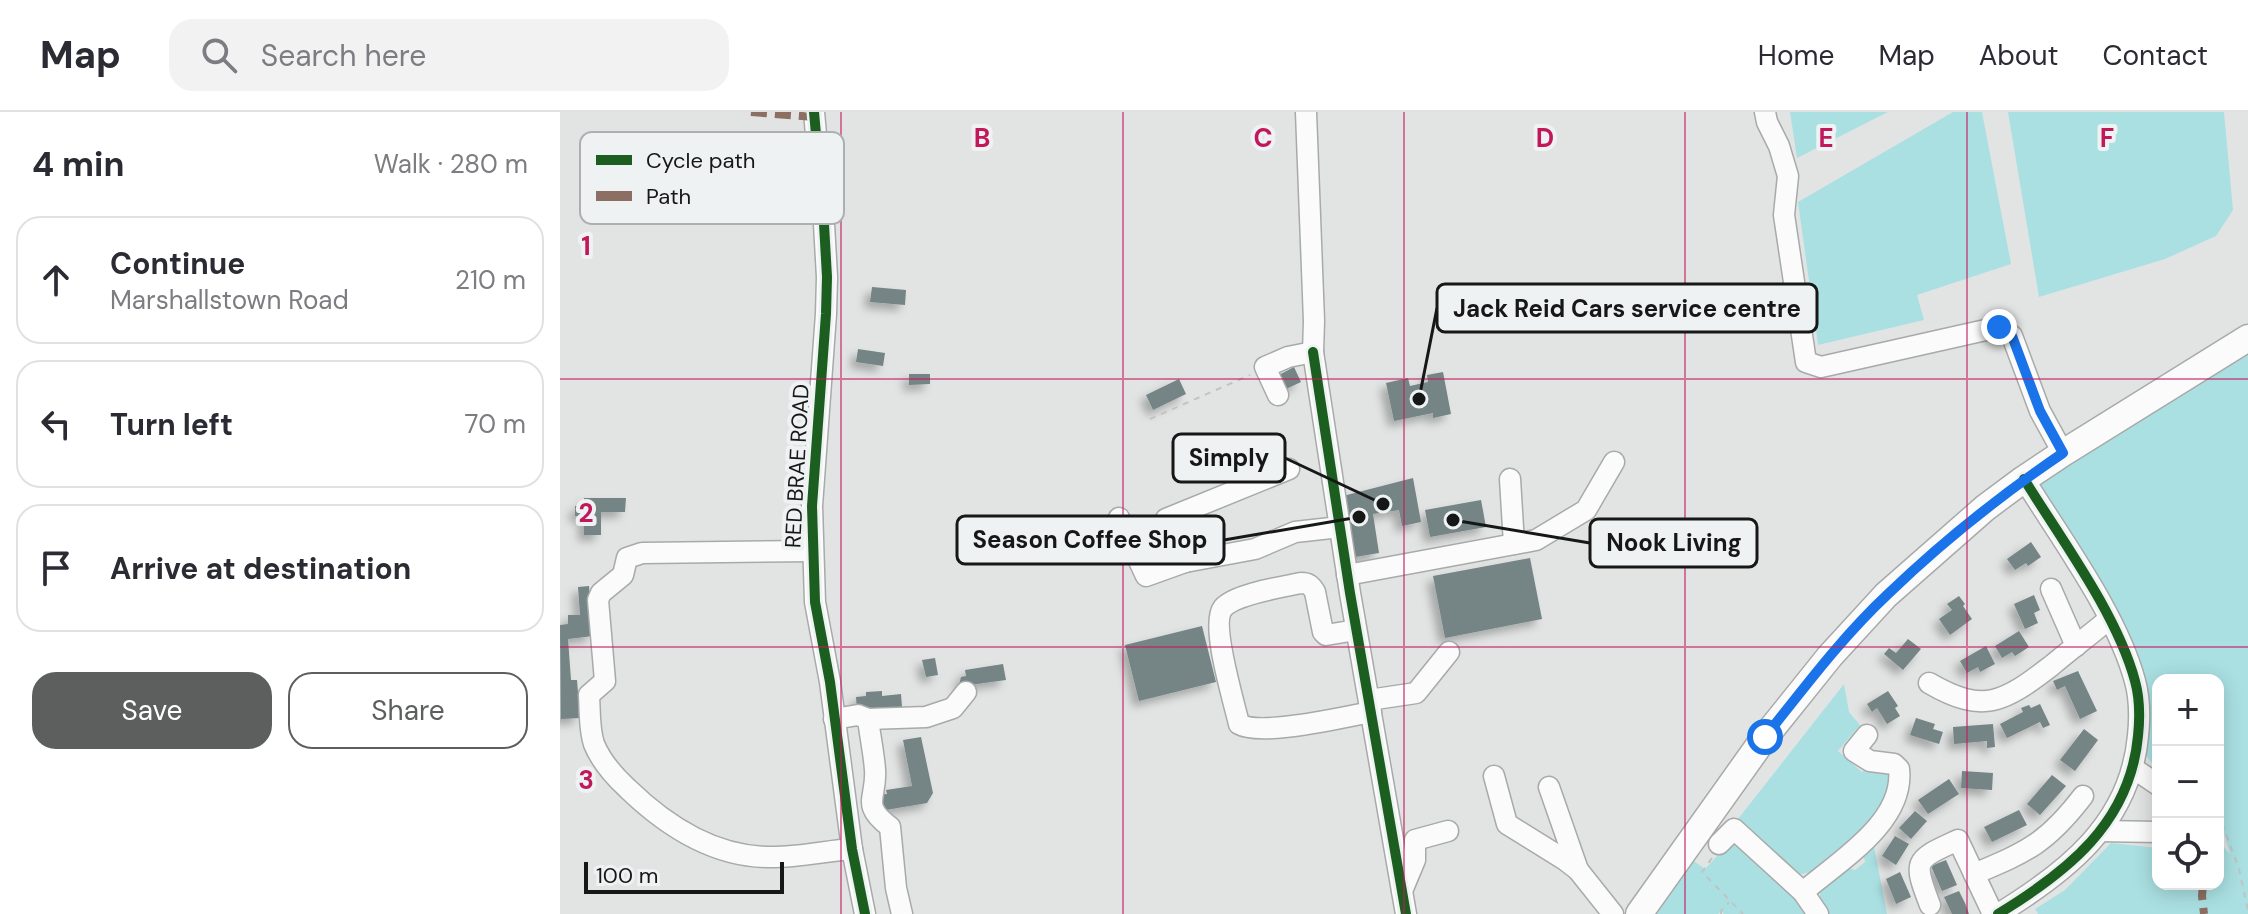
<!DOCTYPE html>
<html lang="en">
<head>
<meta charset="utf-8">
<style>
	body { margin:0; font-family:"DM Sans",sans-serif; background:#f2f2f3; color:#2b2b33 }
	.controls { position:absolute; right:24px; bottom:24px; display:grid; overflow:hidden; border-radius:16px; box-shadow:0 4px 20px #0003 }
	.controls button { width:72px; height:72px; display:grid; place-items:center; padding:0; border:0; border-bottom:2px solid #e1e1e2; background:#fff; color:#2b2b33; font:40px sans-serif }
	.scale { position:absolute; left:24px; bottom:20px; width:200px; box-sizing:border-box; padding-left:8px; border:4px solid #161717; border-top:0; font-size:22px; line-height:28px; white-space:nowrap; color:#161717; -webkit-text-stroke:6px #eef2f2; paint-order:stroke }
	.stop { position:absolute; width:24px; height:24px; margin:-18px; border:6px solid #1a73e8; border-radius:50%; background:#fff }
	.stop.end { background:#1a73e8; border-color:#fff; box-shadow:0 2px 8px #0008 }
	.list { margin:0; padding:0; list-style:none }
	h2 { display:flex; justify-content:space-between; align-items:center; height:104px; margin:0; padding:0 32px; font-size:34px }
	h2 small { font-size:26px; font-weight:400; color:#7c7c81 }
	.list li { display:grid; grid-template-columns:52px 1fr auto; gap:24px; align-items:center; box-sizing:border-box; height:128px; margin:0 16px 16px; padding:0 16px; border:2px solid #e1e1e2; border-radius:24px }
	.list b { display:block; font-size:30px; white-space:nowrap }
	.list p { margin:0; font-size:26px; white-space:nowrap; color:#7c7c81 }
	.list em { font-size:26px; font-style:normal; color:#7c7c81 }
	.actions { display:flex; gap:16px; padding:24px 32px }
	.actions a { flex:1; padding:18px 0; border:2px solid #5d5f5f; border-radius:24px; text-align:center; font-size:28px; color:#5d5f5f }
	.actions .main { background:#5d5f5f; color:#fff }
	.icon { flex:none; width:44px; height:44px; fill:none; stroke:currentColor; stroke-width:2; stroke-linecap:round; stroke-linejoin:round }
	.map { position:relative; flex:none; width:1688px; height:802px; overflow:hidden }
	header { display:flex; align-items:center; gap:48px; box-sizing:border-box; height:112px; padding:0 40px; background:#fff; border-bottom:2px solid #e1e1e2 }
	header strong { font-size:38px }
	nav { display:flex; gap:44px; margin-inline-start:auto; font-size:28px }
	.search { width:560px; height:72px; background:#f2f2f3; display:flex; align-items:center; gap:20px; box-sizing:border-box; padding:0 28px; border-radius:24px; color:#7c7c81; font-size:30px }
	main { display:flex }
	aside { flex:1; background:#fff }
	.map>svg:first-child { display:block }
</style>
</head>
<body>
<header>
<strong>Map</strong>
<div class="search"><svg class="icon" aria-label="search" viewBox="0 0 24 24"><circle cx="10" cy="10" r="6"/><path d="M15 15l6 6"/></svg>Search here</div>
<nav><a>Home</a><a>Map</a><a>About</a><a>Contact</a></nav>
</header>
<main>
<aside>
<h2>4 min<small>Walk · 280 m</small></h2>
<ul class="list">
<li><svg class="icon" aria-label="ahead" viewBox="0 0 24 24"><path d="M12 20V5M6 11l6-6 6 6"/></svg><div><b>Continue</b><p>Marshallstown Road</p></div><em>210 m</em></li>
<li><svg class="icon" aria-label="left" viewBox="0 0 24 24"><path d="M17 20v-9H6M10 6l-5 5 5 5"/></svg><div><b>Turn left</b></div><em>70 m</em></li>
<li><svg class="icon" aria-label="arrive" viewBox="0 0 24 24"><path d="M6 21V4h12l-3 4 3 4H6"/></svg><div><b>Arrive at destination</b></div></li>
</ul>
<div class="actions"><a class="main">Save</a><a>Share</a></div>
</aside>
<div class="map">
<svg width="1688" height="802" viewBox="0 0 1688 802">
	<defs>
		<filter id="shadow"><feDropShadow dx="-6" dy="6" stdDeviation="4" flood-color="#0004"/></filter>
	</defs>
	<rect width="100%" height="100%" fill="#e2e4e4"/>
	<g fill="#aae0e2">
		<path d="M1230 0H1328L1237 46Z"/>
		<path d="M1393 0H1422L1451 152 1357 183 1364 208 1258 233 1238 90Z"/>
		<path d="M1448 0H1664L1673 98 1656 124 1605 147 1479 185Z"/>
		<path d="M1688 234V802H1478L1475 797 1505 778 1551 731 1598 736V772H1658V728L1670 742 1658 701V568H1598V658L1577 633 1575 570 1464 367Z"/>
		<path d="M1284 572 1289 600 1300 613 1278 639 1302 660 1305 657 1330 660C1329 670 1328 682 1324 691 1314 710 1269 744 1251 760L1237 763 1178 707Z"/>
		<path d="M1171 729H1175L1231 782 1249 802H1164L1161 799 1158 802H1092L1131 747 1145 757Z"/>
		<path d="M1313 730 1327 802H1268L1260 787V778L1285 755 1295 758 1305 750 1303 741Z"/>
	</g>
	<g fill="#748485" filter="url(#shadow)">
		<path d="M312 175 346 178 345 193 310 190Z"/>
		<path d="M298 237 325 241 323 254 296 250Z"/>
		<path d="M734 255 741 270 726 277 719 263Z"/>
		<path d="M883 260 891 302 873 306V301L834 309 826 271 848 266 850 274 868 270 867 263Z"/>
		<path d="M349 262H370V272L349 273Z"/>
		<path d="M619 267 626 282 593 298 586 283Z"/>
		<path d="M853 366 861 410 842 414 839 398 813 402 819 441 789 446 783 384Z"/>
		<path d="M24 386H66L65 400H41V423H24V404H15V394H24Z"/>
		<path d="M921 388 926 415 870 425 865 398Z"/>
		<path d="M1471 430 1481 445 1468 454 1466 451 1455 458 1447 447Z"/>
		<path d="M970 446 982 507 885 526 873 464Z"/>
		<path d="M29 474 33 524 8 527 11 568H17L20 606 1 607 0 513 8 512V503H20L18 475Z"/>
		<path d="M1474 483 1480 498 1474 501 1478 511 1465 517 1454 492Z"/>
		<path d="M1399 484 1405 492 1403 494 1412 507 1390 523 1379 507 1392 498 1387 492Z"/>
		<path d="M642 514 656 570 579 589 565 533Z"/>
		<path d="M1459 519 1469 535 1455 544 1452 540 1442 546 1435 534Z"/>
		<path d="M1348 527 1361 537 1343 558 1324 542 1329 536 1336 541Z"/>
		<path d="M1426 534 1435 552 1420 560 1418 555 1407 561 1400 549Z"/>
		<path d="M375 546 378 563 366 565 362 548Z"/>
		<path d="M443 552 446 568 402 574 399 573 401 565 406 564 405 558Z"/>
		<path d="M1518 559 1537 599 1520 607 1505 574 1497 578 1493 569Z"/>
		<path d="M322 579V584L341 582 342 595 297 599 296 585 306 584V580Z"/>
		<path d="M1328 579 1338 594 1335 596 1340 604 1327 612 1317 596 1312 600 1307 592Z"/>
		<path d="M1480 592 1490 613 1483 616 1480 610 1447 626 1440 612 1463 600 1461 596 1469 593 1471 596Z"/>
		<path d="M1356 606 1375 612 1373 617 1383 620 1379 632 1350 623Z"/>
		<path d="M1433 612 1435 635 1427 636V629L1394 632 1393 615Z"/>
		<path d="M1524 617 1538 628 1515 659 1500 648Z"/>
		<path d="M361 625 373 681 367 691 320 699 318 683 327 682 326 678 352 674 343 628Z"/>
		<path d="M1402 659 1433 661 1432 678 1401 676Z"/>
		<path d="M1492 663 1506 674 1480 703 1467 692Z"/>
		<path d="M1389 667 1399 682 1368 702 1358 688Z"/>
		<path d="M1459 698 1467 713 1432 730 1424 715Z"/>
		<path d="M1355 699 1367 709 1351 727 1339 716Z"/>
		<path d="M1335 724 1349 732 1336 753 1322 744Z"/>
		<path d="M1386 748 1397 773 1382 779 1371 754Z"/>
		<path d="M1340 760 1351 785 1336 792 1326 767Z"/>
		<path d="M1399 779 1405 791 1409 802H1392L1384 785Z"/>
	</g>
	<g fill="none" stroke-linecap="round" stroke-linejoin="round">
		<defs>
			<g id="minor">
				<path d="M254 0 264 112 267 165 266 202 252 394 255 490 270 570 292 737 305 802"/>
				<path d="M746 0 754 209 753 240 790 481 846 802"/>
				<path d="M1205 0 1207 10 1219 34 1228 64 1224 103 1246 250 1261 255 1439 215 1452 224 1480 299 1503 341"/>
				<path d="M718 283 705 255 728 245 753 240"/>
				<path d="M729 357 606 407 625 450 695 437 735 420 780 415"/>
				<path d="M950 367 954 432"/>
				<path d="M559 406 586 464 625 450"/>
				<path d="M252 439 82 441 67 446 63 463 41 481 38 488 45 569 29 583C30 599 29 617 34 632 41 649 54 664 67 676 105 713 152 744 207 745 235 746 265 739 292 737"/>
				<path d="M787 463 976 428 1026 398 1054 350"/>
				<path d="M1491 477 1516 534"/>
				<path d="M796 518 766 523 763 520 755 480C751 473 748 471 741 471 722 475 675 482 663 496 650 512 674 590 679 612 701 625 784 605 811 600"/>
				<path d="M1369 571C1424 603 1444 590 1491 554 1510 538 1530 523 1549 507"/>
				<path d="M809 588 856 581 889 540"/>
				<path d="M274 607 298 603 308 607C310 624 314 642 315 658 317 687 300 692 330 715L336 776 342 802"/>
				<path d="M308 607 366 605 393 596 406 580"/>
				<path d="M1573 656 1598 673"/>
				<path d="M934 664 947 712 1005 748 1018 758 1053 802"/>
				<path d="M989 675 1018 758"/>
				<path d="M1540 719 1598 720"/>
				<path d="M1159 732 1174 717 1243 780 1258 802"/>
				<path d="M1414 762C1467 740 1487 731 1523 684"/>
				<path d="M842 779 855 748V728L888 719"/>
				<path d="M1243 780C1279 749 1345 710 1339 657L1334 652 1310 649 1294 639 1307 623"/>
				<path d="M1370 793C1352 747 1355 748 1398 728L1433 802"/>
				<path d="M1438 802C1507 760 1570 711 1578 624 1580 605 1580 587 1575 569 1557 502 1501 427 1464 367"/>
			</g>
			<path id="major" d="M1079 802 1205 625 1270 544 1326 483 1425 396 1464 367 1503 341 1688 226"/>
		</defs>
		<use href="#minor" stroke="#a8aaaa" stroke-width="23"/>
		<use href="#major" stroke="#a8aaaa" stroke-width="29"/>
		<g stroke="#c2c3c3" stroke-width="2" stroke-dasharray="6 6" stroke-linecap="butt">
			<path d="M590 307 690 263"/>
			<path d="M1658 700 1679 757 1688 798"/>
			<path d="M1152 746 1142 760 1183 802"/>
			<path d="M1161 802V799L1169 790"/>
		</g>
		<use href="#minor" stroke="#fbfbfb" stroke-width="20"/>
		<use href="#major" stroke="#fbfbfb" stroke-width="26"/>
		<g stroke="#8d6e63" stroke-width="8" stroke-dasharray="16 8" stroke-linecap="butt">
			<path d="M191 0 254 5"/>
			<path d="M1643 772 1642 784 1644 802"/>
		</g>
		<defs>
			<g id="cycleway">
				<path d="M254 0 264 112 267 165 266 202 252 394 255 490 270 570 292 737 305 802"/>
				<path d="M753 240 790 481 846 802"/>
				<path d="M1438 802C1507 760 1570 711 1578 624 1580 605 1580 587 1575 569 1557 502 1501 427 1464 367"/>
			</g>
		</defs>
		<use href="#cycleway" stroke="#eef2f2" stroke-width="15"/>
		<use href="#cycleway" stroke="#1b5e20" stroke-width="10"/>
	</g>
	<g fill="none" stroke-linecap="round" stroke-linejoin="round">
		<path stroke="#1a73e8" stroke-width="10" d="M1205 625C1244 576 1282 525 1328 482 1382 430 1441 383 1503 341L1480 299 1452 224 1439 215"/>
	</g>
	<path fill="none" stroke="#c2185b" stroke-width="2" stroke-opacity="0.55" d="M281 0V802M563 0V802M844 0V802M1125 0V802M1407 0V802M0 267H1688M0 535H1688"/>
	<g text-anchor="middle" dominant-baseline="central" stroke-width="8" stroke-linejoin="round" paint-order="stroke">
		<g font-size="22" fill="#161717" stroke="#eef2f2">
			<text transform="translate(237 354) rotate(-87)">RED BRAE ROAD</text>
		</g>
	</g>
	<rect x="20" y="20" width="264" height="92" rx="12" fill="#eef2f2" stroke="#adb0b0" stroke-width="2"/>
	<rect x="36" y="43" width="36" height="10" fill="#1b5e20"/>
	<rect x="36" y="79" width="36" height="10" fill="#8d6e63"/>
	<g font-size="22" fill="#161717">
		<text x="86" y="56">Cycle path</text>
		<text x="86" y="92">Path</text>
	</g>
	<g font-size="26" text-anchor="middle" font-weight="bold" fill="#c2185b" stroke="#eef2f2" stroke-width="8" stroke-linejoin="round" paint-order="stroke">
		<text x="422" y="35">B</text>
		<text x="703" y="35">C</text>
		<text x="985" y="35">D</text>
		<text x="1266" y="35">E</text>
		<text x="1547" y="35">F</text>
		<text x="26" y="143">1</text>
		<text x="26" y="410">2</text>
		<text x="26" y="677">3</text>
	</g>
	<path fill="none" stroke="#161717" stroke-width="3" d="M859 287L877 196M823 392L725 346M799 405L664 428M893 408L1030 431"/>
	<g fill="#161717" stroke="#eef2f2" stroke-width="3">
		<circle cx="859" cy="287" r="8"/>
		<circle cx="823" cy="392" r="8"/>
		<circle cx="799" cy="405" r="8"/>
		<circle cx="893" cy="408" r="8"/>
	</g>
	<g fill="#eef2f2" stroke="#161717" stroke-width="3">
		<rect x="877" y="172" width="380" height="48" rx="8"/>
		<rect x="613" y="322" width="112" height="48" rx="8"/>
		<rect x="397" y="404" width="267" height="48" rx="8"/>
		<rect x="1030" y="407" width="167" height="48" rx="8"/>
	</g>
	<g font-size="24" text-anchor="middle" font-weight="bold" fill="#161717">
		<text x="1067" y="205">Jack Reid Cars service centre</text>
		<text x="669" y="354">Simply</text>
		<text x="530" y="436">Season Coffee Shop</text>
		<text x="1114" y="439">Nook Living</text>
	</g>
</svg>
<div class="controls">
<button>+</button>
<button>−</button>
<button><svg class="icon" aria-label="locate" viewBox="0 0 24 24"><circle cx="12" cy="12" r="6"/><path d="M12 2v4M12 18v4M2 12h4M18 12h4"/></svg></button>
</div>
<div class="scale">100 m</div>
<div class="stop" style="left:1205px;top:625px"></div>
<div class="stop end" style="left:1439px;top:215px"></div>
</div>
</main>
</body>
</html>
